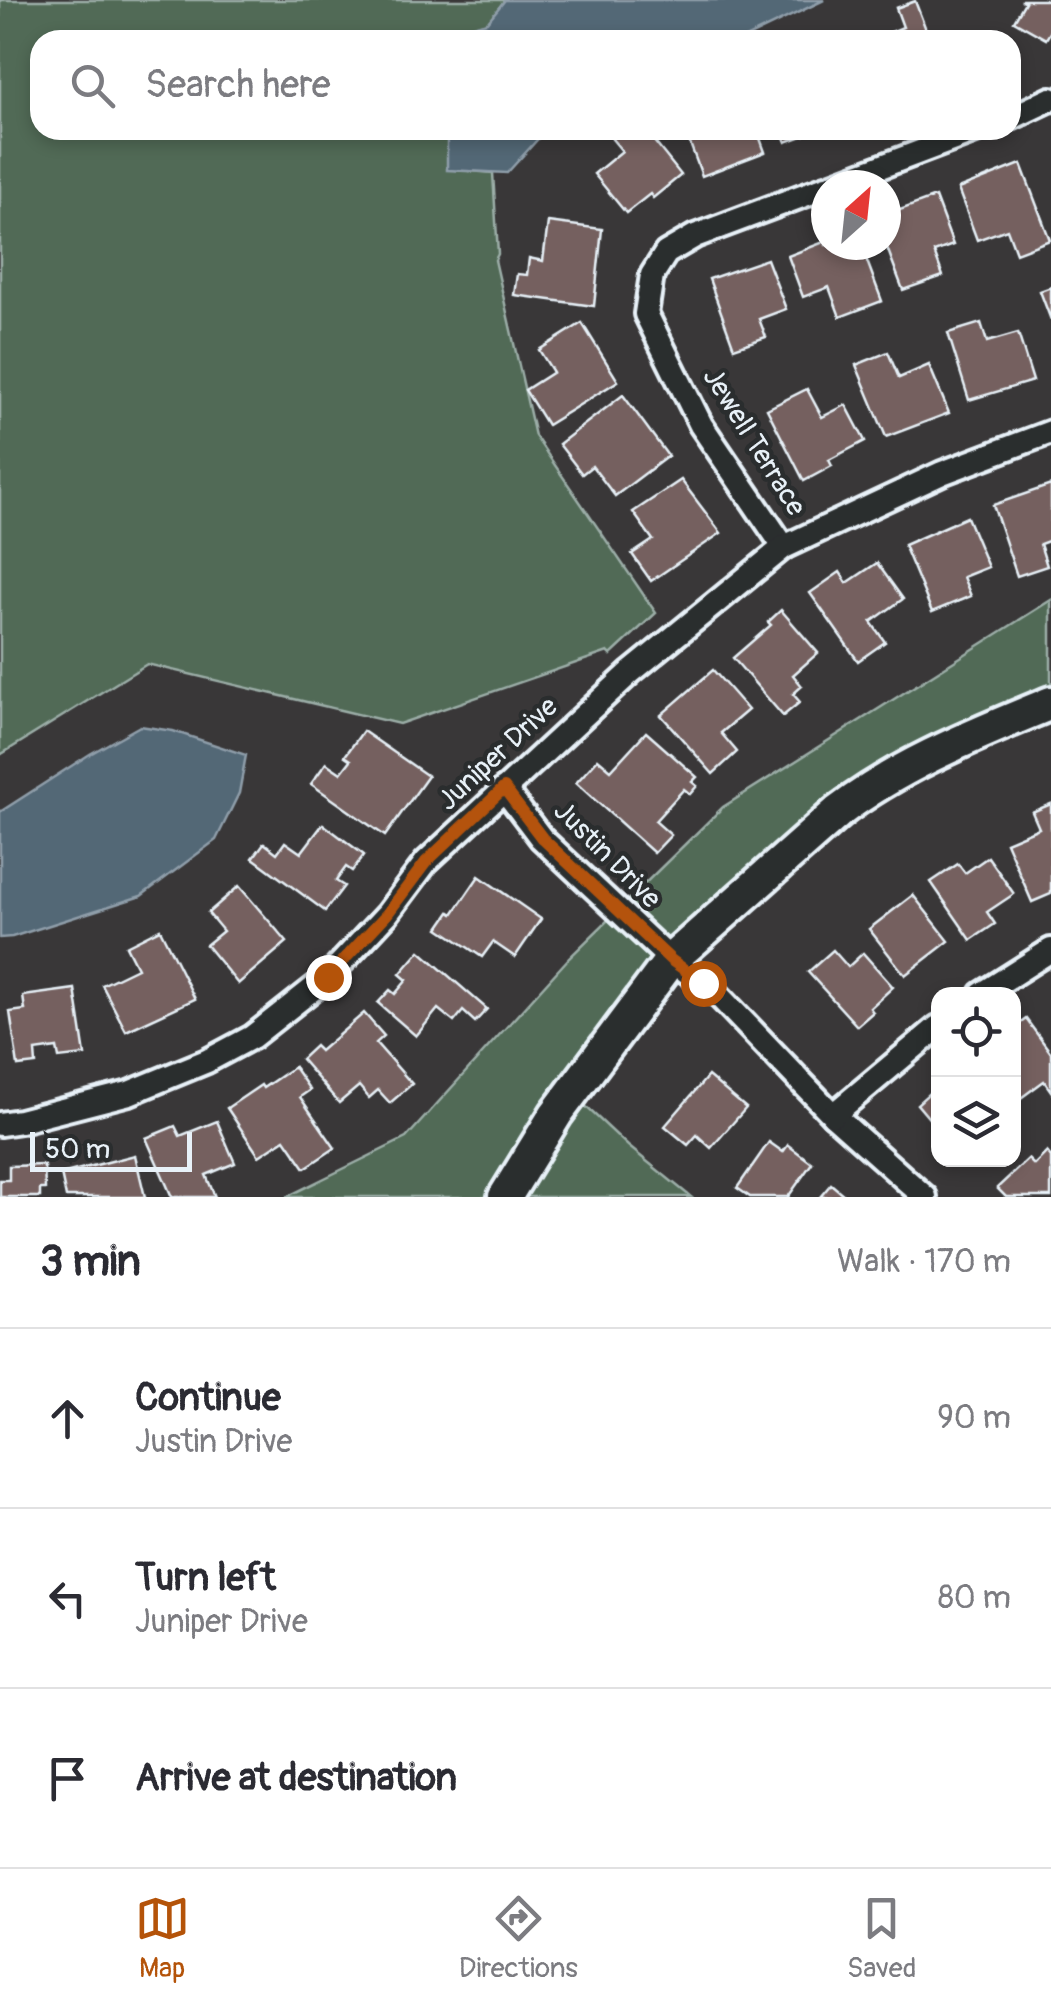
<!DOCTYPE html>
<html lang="en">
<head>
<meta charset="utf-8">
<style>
	body { margin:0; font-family:Pangolin,sans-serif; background:#f7f7f7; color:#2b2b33 }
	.controls { position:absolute; right:30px; bottom:30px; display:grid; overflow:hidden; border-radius:20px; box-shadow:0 5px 15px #0003 }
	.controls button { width:90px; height:90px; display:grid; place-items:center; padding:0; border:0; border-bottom:2px solid #e1e1e2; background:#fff; color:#2b2b33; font:50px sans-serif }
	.compass { position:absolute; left:811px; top:170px; width:90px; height:90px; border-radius:50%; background:#fff; box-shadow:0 5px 15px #0003; rotate:27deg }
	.scale { position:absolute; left:30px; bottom:25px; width:162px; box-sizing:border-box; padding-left:10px; border:5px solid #e8f1f8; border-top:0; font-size:28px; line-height:35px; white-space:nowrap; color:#e8f1f8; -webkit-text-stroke:8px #2a2d2e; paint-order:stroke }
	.stop { position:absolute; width:30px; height:30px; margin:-22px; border:8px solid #b45309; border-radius:50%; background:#fff }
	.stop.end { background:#b45309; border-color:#fff; box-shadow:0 2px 10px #0008 }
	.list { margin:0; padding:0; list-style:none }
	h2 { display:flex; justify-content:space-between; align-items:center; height:130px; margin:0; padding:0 40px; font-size:42px }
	h2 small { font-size:32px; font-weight:400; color:#7c7c81 }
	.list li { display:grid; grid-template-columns:65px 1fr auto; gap:30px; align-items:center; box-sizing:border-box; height:180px; padding:0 40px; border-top:2px solid #e1e1e2 }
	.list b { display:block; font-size:38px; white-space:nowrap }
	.list p { margin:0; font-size:32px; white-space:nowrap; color:#7c7c81 }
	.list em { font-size:32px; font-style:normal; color:#7c7c81 }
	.icon { flex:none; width:55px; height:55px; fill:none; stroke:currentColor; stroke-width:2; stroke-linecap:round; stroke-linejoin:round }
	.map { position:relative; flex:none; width:1051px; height:1197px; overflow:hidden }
	.search { position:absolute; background:#fff; box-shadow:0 5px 15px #0003; left:30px; right:30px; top:30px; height:110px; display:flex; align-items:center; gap:25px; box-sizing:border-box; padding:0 35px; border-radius:30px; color:#7c7c81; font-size:38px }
	.sheet { height:670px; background:#fff }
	nav { display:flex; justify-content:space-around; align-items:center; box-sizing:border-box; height:140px; border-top:2px solid #e1e1e2; background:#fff; font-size:28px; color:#7c7c81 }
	nav a { display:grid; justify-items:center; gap:5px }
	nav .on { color:#b45309 }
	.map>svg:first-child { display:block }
</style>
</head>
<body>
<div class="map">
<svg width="1051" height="1197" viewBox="0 0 1051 1197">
	<rect width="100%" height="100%" fill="#393738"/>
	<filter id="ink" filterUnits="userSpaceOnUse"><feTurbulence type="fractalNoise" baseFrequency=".01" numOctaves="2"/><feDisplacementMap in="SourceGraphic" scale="20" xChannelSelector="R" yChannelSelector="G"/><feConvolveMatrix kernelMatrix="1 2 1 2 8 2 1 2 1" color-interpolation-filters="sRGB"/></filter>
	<g filter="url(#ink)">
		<g fill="#516a57" stroke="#9caea8" stroke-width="2.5">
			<path d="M0 0H505L488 22 446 34 445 40H40V130H447L448 169 493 173 498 254 495 260 535 436 656 613 611 655 608 652 399 724 147 664 0 755Z"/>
			<path d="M1051 600V691L974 722 672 944 627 901 723 807Z"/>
			<path d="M609 919 655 962 492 1197H286L406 1138 569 958Z"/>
			<path d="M580 1101 628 1146 691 1197H518Z"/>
		</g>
		<g fill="#536776" stroke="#8f9eaa" stroke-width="2.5">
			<path d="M505 0H824L741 40H445V34L487 22Z"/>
			<path d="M447 130H546L507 173 447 170Z"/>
			<path d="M140 726 173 731 246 755 239 793 216 840 141 896 12 937 0 938V812L90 754Z"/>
		</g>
		<g fill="#74615e" stroke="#e8f1f8" stroke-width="2.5">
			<path d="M1021 0H1051V31L1046 39 1014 21 1025 2Z"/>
			<path d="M915 1 930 40H894L891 32 903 27 896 8Z"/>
			<path d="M623 130H645L681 175 653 198 650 194 626 213 594 174 622 151 612 139Z"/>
			<path d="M685 130H757L765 152 702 176Z"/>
			<path d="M781 130H819L786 142Z"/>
			<path d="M1021 164 1050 240 1016 253 1007 229 977 240 958 189Z"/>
			<path d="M935 197 953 245 934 252 943 276 903 290 886 245V215Z"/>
			<path d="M548 222 602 229 594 306 514 295 517 274 527 275 529 258 543 261Z"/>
			<path d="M826 238V245H861L882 301 840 317 829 287 803 297 788 256 824 242 823 239Z"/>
			<path d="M767 259 786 309 759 319 766 337 734 348 709 279Z"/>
			<path d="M1051 287V320L1040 291Z"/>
			<path d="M582 323 618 381 547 425 525 390 553 372 539 350Z"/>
			<path d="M981 323 987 342 1018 333 1033 381 969 400 948 333Z"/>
			<path d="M888 352 899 378 929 365 949 413 886 437 856 365Z"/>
			<path d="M807 389 822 417 846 405 865 441 829 460 832 466 804 481 767 409Z"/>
			<path d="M623 395 668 456 615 496 592 466 582 474 559 444Z"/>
			<path d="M681 480 721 533 651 581 632 554 653 540 633 512Z"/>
			<path d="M1051 485V540L1040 544 1047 566 1017 576 993 505Z"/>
			<path d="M967 517 988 567 963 577 971 596 932 612 904 545Z"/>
			<path d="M877 563 903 599 871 622 885 642 858 661 810 593 840 572 847 583Z"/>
			<path d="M781 610 818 653 793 675 802 686 793 694 800 702 783 716 733 658 771 625 768 622Z"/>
			<path d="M713 670 748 710 721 733 737 752 713 774 661 715Z"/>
			<path d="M363 731 428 776 385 836 311 784 326 763 341 773 351 760 345 756Z"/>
			<path d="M646 732 697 777 692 782 697 786 690 794 684 789 655 821 671 835 654 853 576 783 598 759 611 770Z"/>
			<path d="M1051 804V894L1032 902 1006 842 1039 828 1032 812Z"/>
			<path d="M323 824 364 855 352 871 346 867 336 881 344 886 325 911 253 858 264 843 277 853 285 842 301 853Z"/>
			<path d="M988 857 1014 894 987 912 995 924 971 940 931 882 958 864 965 873Z"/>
			<path d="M479 876 541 919 515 957 493 942 482 957 439 928 450 912 453 914Z"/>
			<path d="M239 886 287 942 238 984 206 945 223 931 208 913Z"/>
			<path d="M913 895 949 941 905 975 869 929Z"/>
			<path d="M160 929 195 999 126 1031 102 985 137 968 126 946Z"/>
			<path d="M833 950 848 967 863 953 893 987 870 1008 873 1012 857 1026 808 972Z"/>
			<path d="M420 951 487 1009 475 1022 463 1011 454 1022 438 1009 416 1036 378 1003 390 990 395 994 407 980 400 974Z"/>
			<path d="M75 989 85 1055 59 1058 57 1048 35 1051 36 1064 18 1066 10 1012 25 1010 23 996Z"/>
			<path d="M364 1013 384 1036 376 1043 412 1084 390 1103 378 1090 369 1098 359 1086 339 1103 301 1059 315 1046 320 1051Z"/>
			<path d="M1026 1019 1051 1053V1091L1044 1081 1014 1103V1028Z"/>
			<path d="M294 1067 310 1090 300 1097 335 1148 305 1168 285 1139 259 1156 227 1108 261 1085 263 1088Z"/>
			<path d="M708 1076 746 1108 711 1148 697 1135 688 1145 665 1126Z"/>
			<path d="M938 1085V1129L917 1104Z"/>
			<path d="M217 1121 235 1163 206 1175 215 1197H172L146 1138 175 1126 180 1136Z"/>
			<path d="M769 1142 783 1152 788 1145 812 1163 788 1197H750L737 1188Z"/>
			<path d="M1047 1152 1051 1157V1197H1006L997 1188 1028 1159 1034 1165Z"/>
			<path d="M135 1155 145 1197H66L61 1174Z"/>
			<path d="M44 1165 45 1189H40V1197H0V1180H9V1166Z"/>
			<path d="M831 1184 844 1195 842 1197H820Z"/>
		</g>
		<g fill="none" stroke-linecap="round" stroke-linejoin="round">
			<defs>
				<g id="street">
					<path d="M1011 118 1051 99"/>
					<path d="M832 185 978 130"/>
					<path d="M784 547 701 425 646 314 652 275 666 253 695 236 826 187"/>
					<path d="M504 789 541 838 671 960 717 994 833 1115 925 1197"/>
					<path d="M982 994 1051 950"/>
					<path d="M833 1115 938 1027"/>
					<path d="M0 1124 20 1121 129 1093 207 1061 252 1037 328 977 387 914 426 862 631 672 784 547 942 473 1051 432"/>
				</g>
				<path id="secondary" d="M505 1197 556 1114 671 960 838 812C902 763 977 734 1051 703"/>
			</defs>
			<use href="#street" stroke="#e8f1f8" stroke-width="30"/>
			<use href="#secondary" stroke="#e8f1f8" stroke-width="40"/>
			<use href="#street" stroke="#2a2d2e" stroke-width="22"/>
			<use href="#secondary" stroke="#2a2d2e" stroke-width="32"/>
		</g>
	</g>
	<g fill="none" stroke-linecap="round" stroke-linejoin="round" filter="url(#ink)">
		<path stroke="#b45309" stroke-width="12" d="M328 977 387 914 426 862 504 788 542 838 671 960 703 983"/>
	</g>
	<g text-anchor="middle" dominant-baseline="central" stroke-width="9" stroke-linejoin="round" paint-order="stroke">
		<g font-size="28" fill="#e8f1f8" stroke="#2a2d2e">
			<text transform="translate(754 442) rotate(58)">Jewell Terrace</text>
			<text transform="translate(498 754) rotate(-43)">Juniper Drive</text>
			<text transform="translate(607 855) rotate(45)">Justin Drive</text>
		</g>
	</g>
</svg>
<div class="controls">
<button><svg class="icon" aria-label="locate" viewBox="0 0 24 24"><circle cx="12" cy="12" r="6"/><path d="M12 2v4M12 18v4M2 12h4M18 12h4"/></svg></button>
<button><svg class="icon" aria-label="layers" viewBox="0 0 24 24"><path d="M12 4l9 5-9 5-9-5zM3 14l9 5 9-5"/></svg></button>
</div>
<svg class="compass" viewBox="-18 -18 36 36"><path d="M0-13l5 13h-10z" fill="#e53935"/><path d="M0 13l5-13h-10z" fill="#7c7c81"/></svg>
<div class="scale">50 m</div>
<div class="stop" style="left:703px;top:983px"></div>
<div class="stop end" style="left:328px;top:977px"></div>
<div class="search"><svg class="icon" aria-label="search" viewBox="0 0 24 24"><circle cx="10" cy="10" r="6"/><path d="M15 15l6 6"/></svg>Search here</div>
</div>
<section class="sheet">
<h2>3 min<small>Walk · 170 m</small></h2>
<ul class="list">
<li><svg class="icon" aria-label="ahead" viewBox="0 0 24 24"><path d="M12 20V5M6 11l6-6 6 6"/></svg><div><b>Continue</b><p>Justin Drive</p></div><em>90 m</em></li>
<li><svg class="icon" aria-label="left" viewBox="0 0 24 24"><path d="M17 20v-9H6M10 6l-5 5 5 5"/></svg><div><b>Turn left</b><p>Juniper Drive</p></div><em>80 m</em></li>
<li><svg class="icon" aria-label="arrive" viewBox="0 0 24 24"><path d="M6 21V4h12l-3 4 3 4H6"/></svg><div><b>Arrive at destination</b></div></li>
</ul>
</section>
<nav>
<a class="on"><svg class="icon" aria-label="map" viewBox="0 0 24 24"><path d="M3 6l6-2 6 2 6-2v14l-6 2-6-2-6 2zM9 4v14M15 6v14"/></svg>Map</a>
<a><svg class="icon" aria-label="directions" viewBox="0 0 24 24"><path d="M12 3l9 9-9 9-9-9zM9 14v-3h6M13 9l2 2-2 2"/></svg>Directions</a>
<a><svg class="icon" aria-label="saved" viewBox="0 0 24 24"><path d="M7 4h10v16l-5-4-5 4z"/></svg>Saved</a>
</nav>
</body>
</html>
